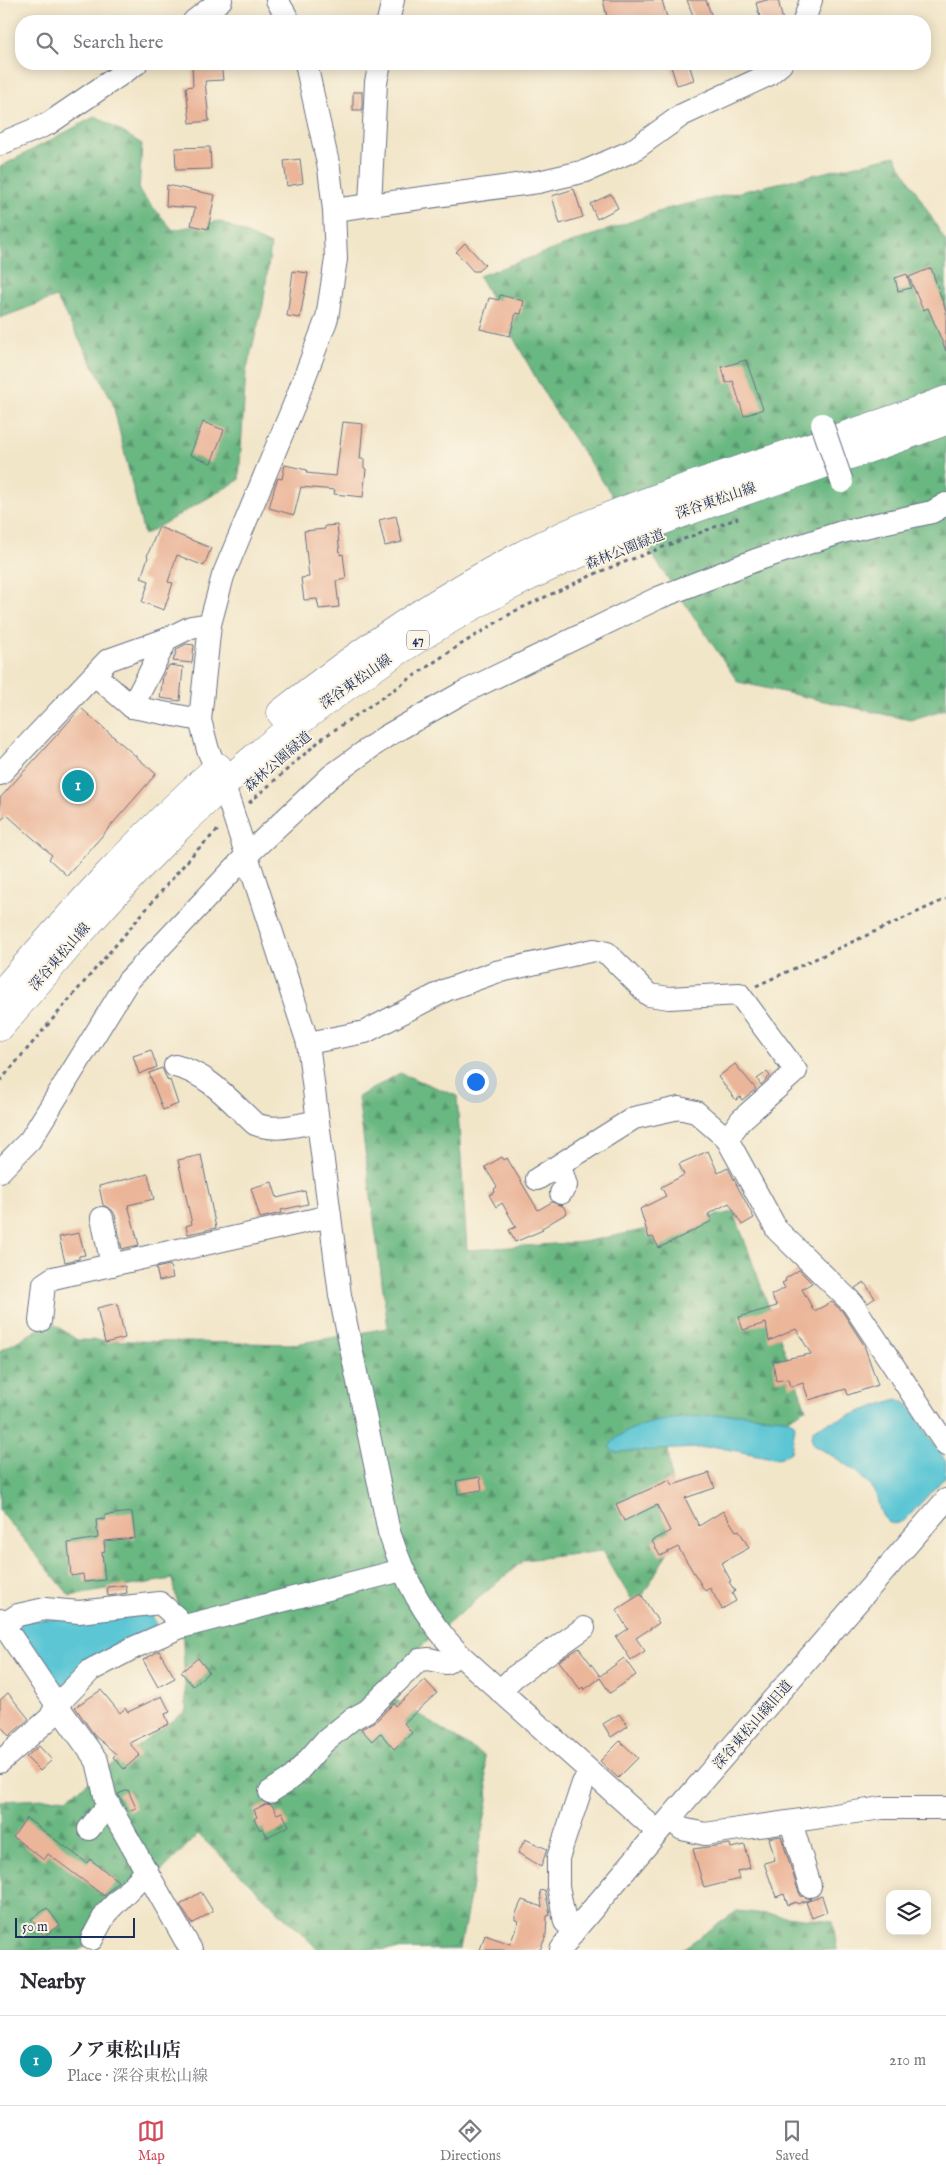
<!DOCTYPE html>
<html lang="en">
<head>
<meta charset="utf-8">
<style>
	body { margin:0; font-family:"IM FELL English","Noto Serif JP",serif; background:#f7f7f7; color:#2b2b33 }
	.controls { position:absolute; right:15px; bottom:15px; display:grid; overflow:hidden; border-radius:10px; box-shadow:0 2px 12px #0003 }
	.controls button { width:45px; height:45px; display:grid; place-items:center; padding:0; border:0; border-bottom:1px solid #e1e1e2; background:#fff; color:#2b2b33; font:25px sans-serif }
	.scale { position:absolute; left:15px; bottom:12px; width:120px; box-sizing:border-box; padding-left:5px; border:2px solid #1b2f5e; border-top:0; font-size:14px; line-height:18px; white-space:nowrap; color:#1b2f5e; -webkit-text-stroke:4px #fcf5e5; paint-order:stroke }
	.you { position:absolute; left:475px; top:1081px; width:18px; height:18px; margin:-12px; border:4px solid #fff; border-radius:50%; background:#1a73e8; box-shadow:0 0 0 8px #1a73e833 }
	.badge { display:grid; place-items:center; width:32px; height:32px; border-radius:50%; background:#d1495b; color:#fff; font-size:16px; font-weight:700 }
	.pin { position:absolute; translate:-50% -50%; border:2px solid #fff; box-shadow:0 1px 5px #0006 }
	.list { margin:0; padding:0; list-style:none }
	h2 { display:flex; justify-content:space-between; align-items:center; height:65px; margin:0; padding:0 20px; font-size:21px }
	h2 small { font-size:16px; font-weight:400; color:#7c7c81 }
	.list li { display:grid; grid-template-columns:32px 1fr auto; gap:15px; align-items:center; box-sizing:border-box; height:90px; padding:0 20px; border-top:1px solid #e1e1e2 }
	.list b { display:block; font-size:19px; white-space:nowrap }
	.list p { margin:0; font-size:16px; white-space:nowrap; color:#7c7c81 }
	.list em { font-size:16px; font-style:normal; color:#7c7c81 }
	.icon { flex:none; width:28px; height:28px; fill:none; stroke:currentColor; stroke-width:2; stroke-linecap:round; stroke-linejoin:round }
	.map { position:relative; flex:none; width:946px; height:1950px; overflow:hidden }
	.search { position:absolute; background:#fff; box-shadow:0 2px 12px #0003; left:15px; right:15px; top:15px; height:55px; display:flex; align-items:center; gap:12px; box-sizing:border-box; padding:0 18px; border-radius:20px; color:#7c7c81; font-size:19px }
	.sheet { height:155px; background:#fff }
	nav { display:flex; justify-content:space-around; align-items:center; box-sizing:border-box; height:70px; border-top:1px solid #e1e1e2; background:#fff; font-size:14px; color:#7c7c81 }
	nav a { display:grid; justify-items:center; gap:2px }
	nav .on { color:#d1495b }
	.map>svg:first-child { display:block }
</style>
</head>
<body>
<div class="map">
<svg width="946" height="1950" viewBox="0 0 946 1950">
	<defs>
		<pattern id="forest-firs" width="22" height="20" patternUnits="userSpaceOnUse" patternTransform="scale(1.25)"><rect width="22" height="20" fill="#69b781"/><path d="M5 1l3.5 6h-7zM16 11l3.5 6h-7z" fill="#56956d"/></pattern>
	</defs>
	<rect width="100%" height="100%" fill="#fcf5e5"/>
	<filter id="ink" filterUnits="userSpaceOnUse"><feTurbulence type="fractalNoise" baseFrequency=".02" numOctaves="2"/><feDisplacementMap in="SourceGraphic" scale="10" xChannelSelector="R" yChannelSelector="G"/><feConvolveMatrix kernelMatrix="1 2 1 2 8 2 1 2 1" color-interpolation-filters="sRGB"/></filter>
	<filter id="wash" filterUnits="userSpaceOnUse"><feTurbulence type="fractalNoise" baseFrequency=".0096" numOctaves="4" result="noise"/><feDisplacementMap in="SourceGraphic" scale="20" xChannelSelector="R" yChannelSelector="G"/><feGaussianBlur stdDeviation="1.12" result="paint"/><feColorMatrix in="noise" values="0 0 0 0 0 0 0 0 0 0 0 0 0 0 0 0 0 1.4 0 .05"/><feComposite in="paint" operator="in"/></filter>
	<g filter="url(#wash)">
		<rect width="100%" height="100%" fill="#f2e6c9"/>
		<g fill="url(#forest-firs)" stroke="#427370">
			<path d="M96 116 142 144 139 191 173 230 219 221 271 245 263 305 246 372 239 480 144 535 112 400 56 297 0 318V167Z"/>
			<path d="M895 156 946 242V709L910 720 738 682 551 405 479 276 666 209Z"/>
			<path d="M400 1073 457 1096 467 1250 583 1242 734 1212 806 1409 757 1435 666 1430 677 1536 636 1607 602 1551 524 1560 374 1686 484 1756 488 1800 460 1949 319 1950 198 1834 100 1934 80 1950H0V1801L67 1798 186 1711 182 1624 172 1579 70 1596 0 1511V1351L51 1322 77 1340 295 1344 388 1328 358 1097Z"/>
			<path d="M737 1911 833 1921 837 1950H681Z"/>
		</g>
		<g fill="#5bc6d4" stroke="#3b7a99">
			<path d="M897 1399 908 1404 946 1462 945 1477 905 1520C899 1523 893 1526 887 1521 877 1513 880 1499 873 1490 859 1470 834 1457 814 1445L811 1437 813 1430 822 1425Z"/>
			<path d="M740 1414 783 1418 793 1422 795 1426 791 1452 781 1458 778 1459 717 1447 614 1452 609 1447C626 1416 707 1416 740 1414Z"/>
			<path d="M150 1612 159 1628 63 1685 57 1686 17 1625 24 1621Z"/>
		</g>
		<g id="blocks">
			<g fill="#ebb599">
				<path d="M603 0H662L668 21H608Z"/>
				<path d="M687 0H706L712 17 710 18 711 21H695Z"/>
				<path d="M767 0H778L783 21H761L756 3Z"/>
				<path d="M192 64H221L223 80 205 81 209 121 190 123 186 87 193 86Z"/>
				<path d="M670 64H689L694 80 677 85Z"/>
				<rect x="353" y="92" width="9" height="18"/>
				<path d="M210 147 211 169 176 170 175 148Z"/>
				<path d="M300 159 303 183 287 186 284 161Z"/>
				<path d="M167 185 215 195 208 229 191 225 195 208 166 206Z"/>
				<path d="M574 189 583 217 560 224 552 196Z"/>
				<path d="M611 194 618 208 597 219 590 204Z"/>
				<path d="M465 243 485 265 478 271H473L456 252Z"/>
				<path d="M931 268 946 311V351L928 308 923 310 909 277Z"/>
				<path d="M293 271 308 273 300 318 287 316Z"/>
				<path d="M907 274 911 288 898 291 895 278Z"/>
				<path d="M500 295 524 301 521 314 516 313 510 336 480 329 489 298 499 300Z"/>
				<path d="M746 360 763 409 744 416 733 381 726 383 722 367Z"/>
				<path d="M203 422 224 430 211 463 190 455Z"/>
				<path d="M343 422 363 424 360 459H364V468L366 469 363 497 334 494 335 490 301 487 294 515 269 508 275 486 278 478 282 479 285 465 307 470 306 473 336 476Z"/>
				<path d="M396 516 402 542 385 546 379 520Z"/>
				<path d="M337 525 340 555 343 554 346 579 336 581 339 607 319 609 317 599 304 600 301 578 309 577 304 531 325 529V526Z"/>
				<path d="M159 527 211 548 204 566 177 555 168 582 173 583 164 610 142 602 149 581 141 578 148 557 147 556Z"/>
				<path d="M186 644 194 645 192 663 173 661 177 649Z"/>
				<path d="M169 665 183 667 180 701 160 698 163 676Z"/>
				<path d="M81 708 156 774 67 876 49 859 52 855 7 815 0 821V798Z"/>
				<path d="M151 1050 157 1067 139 1074 133 1056Z"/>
				<path d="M735 1064 756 1089 742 1100 740 1097 736 1100 718 1077Z"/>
				<path d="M162 1068 168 1081 170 1080 178 1104 163 1110 149 1073Z"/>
				<path d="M767 1072 770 1076 761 1085 757 1079Z"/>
				<path d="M708 1151 718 1173 728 1168 754 1218 742 1225 729 1203 708 1214 712 1221 659 1248 653 1237 649 1238 640 1209 666 1196 661 1187 684 1175 679 1164Z"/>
				<path d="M201 1155 216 1228 188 1234 186 1226 192 1224 178 1160Z"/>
				<path d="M502 1157 504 1160 507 1158 538 1210 552 1202 563 1206 567 1213 542 1228 543 1230 515 1242 509 1230 516 1227 502 1203 496 1207 489 1195 495 1192 494 1189 497 1187 485 1167Z"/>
				<path d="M148 1174 154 1199 128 1205 139 1245 122 1249 115 1215 112 1210 103 1205 99 1186Z"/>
				<path d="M272 1182 277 1198 305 1191 308 1204 281 1210 282 1213 260 1218 251 1188Z"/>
				<path d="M79 1233 85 1255 79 1256V1259L65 1262 59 1237Z"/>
				<path d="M170 1265 173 1278 159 1281 156 1268Z"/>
				<path d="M799 1270 812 1283 802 1289 814 1311 832 1302 842 1311 864 1345 878 1385 848 1395 846 1389 809 1400 803 1383 790 1387 788 1379 776 1381 773 1361 811 1354 796 1329 769 1341 766 1323 743 1330 739 1317 777 1306 771 1295 785 1288 782 1283 786 1281 785 1279Z"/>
				<path d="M864 1282 875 1298 868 1303 855 1288Z"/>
				<path d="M117 1303 125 1338 105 1343 97 1308Z"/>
				<path d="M709 1473 715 1488 685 1498 699 1526 723 1511 736 1531 739 1530 749 1548 721 1563 731 1581 729 1582 735 1591 732 1593 736 1601 722 1609 710 1588 705 1591 678 1547 660 1556 652 1541 670 1531 657 1505 624 1521 616 1504 670 1480 673 1485Z"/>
				<path d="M480 1477 482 1490 458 1494 456 1481Z"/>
				<path d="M132 1512 135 1538 104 1541 105 1551 102 1552 105 1580 84 1582 83 1574 71 1576 68 1543 98 1538 96 1520 105 1519V1515Z"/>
				<path d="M126 1585 127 1593 108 1596 107 1587Z"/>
				<path d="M641 1594 659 1623 636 1638 645 1651 631 1660 616 1637 628 1629 616 1610Z"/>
				<path d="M579 1648 600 1676 624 1658 636 1675 610 1693 600 1678 584 1690 583 1687 580 1689 559 1661Z"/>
				<path d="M159 1651 175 1678 158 1687 143 1660Z"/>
				<path d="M198 1658 209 1672 193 1686 181 1672Z"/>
				<path d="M425 1680 437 1693 404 1723 412 1733 394 1749 380 1733 372 1741 361 1729 376 1721 394 1703 396 1706Z"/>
				<path d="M101 1690 120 1713 125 1708 128 1712 162 1696 170 1712 165 1714 169 1724 129 1743 140 1755 124 1769 113 1757 116 1754 95 1736 75 1707Z"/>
				<path d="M8 1693 29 1719 9 1736 0 1725V1700Z"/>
				<path d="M619 1714 628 1726 611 1737 603 1724Z"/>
				<path d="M620 1741 638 1758 618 1778 600 1761Z"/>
				<path d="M39 1746 52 1760 40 1771 26 1757Z"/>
				<path d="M128 1790 136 1808 128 1811 118 1794Z"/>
				<path d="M266 1804 272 1805 277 1814 282 1812 289 1826 267 1837 263 1828 260 1830 254 1819 257 1817 254 1810Z"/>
				<path d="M26 1818 87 1863 90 1859 118 1881 104 1896 48 1854 44 1860 13 1837Z"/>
				<path d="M781 1836 798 1890 801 1896 811 1899 797 1904 796 1902 788 1905 784 1894 776 1897 764 1863 775 1860 769 1838Z"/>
				<path d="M525 1839 547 1849 541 1867 518 1853Z"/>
				<path d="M730 1844 731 1848 745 1845 750 1868 737 1871 739 1879 704 1888 693 1849Z"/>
				<path d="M545 1890 550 1915 547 1916 546 1936 540 1950H480L485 1935 510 1944 519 1921 515 1920V1916L520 1904 522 1900 542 1907 540 1891Z"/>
				<path d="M201 1892 213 1911 192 1924 180 1905Z"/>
				<path d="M822 1896 827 1912 812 1918 806 1902Z"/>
				<path d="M47 1908 60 1925 44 1936 31 1919Z"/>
			</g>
		</g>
	</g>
	<g filter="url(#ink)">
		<use href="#blocks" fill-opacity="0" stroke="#666f83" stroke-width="1"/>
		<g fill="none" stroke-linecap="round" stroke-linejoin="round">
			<defs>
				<g id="minor">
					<path d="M277 0 289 21"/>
					<path d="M194 21 221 0"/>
					<path d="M388 21 393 0"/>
					<path d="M804 21 811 0"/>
					<path d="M306 64 329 168 334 210 336 259 327 318 294 405 223 576 210 624 200 720 208 750 224 786 308 1043 340 1295 389 1532C405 1580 423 1616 459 1654L658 1832"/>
					<path d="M0 144 48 124 136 64"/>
					<path d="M370 205 376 82 380 64"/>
					<path d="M334 210 538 182 586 171 632 151 682 115 768 75 781 64"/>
					<path d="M95 675 132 707 200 720"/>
					<path d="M132 707 167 639"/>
					<path d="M0 774 108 660 167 639 191 627 210 624"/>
					<path d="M308 1043 365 1032 446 990 496 972 594 950 607 953 649 995 669 998 739 994 796 1071 741 1120 727 1139"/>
					<path d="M175 1066C209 1074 230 1101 255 1124 276 1132 296 1125 318 1121"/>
					<path d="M560 1166 566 1185 561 1193"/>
					<path d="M0 1171 30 1140 128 981 247 855 331 776 385 737 462 693 658 598 756 560 842 532 932 512 946 504"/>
					<path d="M537 1179 634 1118 679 1108 696 1112 727 1139 777 1230 852 1303 946 1445"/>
					<path d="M102 1218 112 1265"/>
					<path d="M40 1321 44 1284 53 1278 330 1216"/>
					<path d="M0 1620 57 1705 97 1761 106 1800 191 1950"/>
					<path d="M3 1625 18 1615 45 1609 79 1612 160 1603 177 1618 181 1627"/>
					<path d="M500 1691 514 1677 584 1628"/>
					<path d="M0 1762 50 1718 57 1705 91 1670 135 1647 181 1627 402 1570"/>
					<path d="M270 1792 293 1777 324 1742 352 1719 367 1711 419 1660 429 1659 446 1663 459 1654"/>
					<path d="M671 1820 682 1829 705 1834 882 1808H946"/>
					<path d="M791 1822 810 1886"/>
					<path d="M89 1829 109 1804"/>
					<path d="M574 1931 565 1922 558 1886V1858L583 1783 591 1773"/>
					<path d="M92 1939 106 1913 147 1871"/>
					<path d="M561 1950 574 1931 658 1832 946 1500"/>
				</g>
				<g id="major">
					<path d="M281 713C365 647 454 586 551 541 679 482 815 450 946 400"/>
					<path d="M0 995C69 915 139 837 218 767"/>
					<path d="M0 1027C53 964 106 901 164 842 274 729 418 626 562 561 687 506 818 469 946 421"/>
				</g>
			</defs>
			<use href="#minor" stroke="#666f83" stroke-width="24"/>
			<use href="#major" stroke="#666f83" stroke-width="29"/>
			<g stroke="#666f83" stroke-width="3" stroke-dasharray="4 4" stroke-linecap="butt">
				<path d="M249 803 324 737 452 650 515 611 599 572 738 518"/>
				<path d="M756 986 946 899"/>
				<path d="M0 1081 194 853 219 829"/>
			</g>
			<use href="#minor" stroke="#fff" stroke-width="22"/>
			<use href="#major" stroke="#fff" stroke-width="28"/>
			<defs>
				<path id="minor-bridge" d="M822 424 842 482"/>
			</defs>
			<use href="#minor-bridge" stroke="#666f83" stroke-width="24" stroke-linecap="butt"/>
			<use href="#minor-bridge" stroke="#fff" stroke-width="22"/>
		</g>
	</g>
	<g text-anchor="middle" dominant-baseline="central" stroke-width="4" stroke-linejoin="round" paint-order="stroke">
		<rect fill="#fcf5e5" stroke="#5e6a86" stroke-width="1" x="407" y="630.5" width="22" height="19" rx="4"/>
		<g font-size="12" font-weight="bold" fill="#1b2f5e">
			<text x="418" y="640">47</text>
		</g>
		<g font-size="14" fill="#1b2f5e" stroke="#fcf5e5">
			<text transform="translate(716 501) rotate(-19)">深谷東松山線</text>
			<text transform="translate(625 550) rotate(-22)">森林公園緑道</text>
			<text transform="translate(356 682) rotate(-35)">深谷東松山線</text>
			<text transform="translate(278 762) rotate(-41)">森林公園緑道</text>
			<text transform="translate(60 957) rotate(-49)">深谷東松山線</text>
			<text transform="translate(753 1725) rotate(-49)">深谷東松山線旧道</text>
		</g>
	</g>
</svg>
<div class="controls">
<button><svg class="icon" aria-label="layers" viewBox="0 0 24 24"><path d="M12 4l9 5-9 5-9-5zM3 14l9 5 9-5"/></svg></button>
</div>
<div class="scale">50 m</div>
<div class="you"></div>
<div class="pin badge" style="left:78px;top:786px;background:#0f9aa8">1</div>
<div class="search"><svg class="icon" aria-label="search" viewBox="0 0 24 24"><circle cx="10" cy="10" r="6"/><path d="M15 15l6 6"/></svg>Search here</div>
</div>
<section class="sheet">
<h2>Nearby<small></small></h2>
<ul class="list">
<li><span class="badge" style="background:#0f9aa8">1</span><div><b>ノア東松山店</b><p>Place · 深谷東松山線</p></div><em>210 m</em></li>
</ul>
</section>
<nav>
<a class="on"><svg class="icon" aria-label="map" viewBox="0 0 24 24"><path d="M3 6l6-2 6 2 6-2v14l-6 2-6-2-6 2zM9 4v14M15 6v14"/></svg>Map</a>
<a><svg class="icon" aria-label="directions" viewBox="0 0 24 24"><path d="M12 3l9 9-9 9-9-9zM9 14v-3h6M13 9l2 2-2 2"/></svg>Directions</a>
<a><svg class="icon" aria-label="saved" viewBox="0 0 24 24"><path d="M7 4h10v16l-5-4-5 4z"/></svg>Saved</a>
</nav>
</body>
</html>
